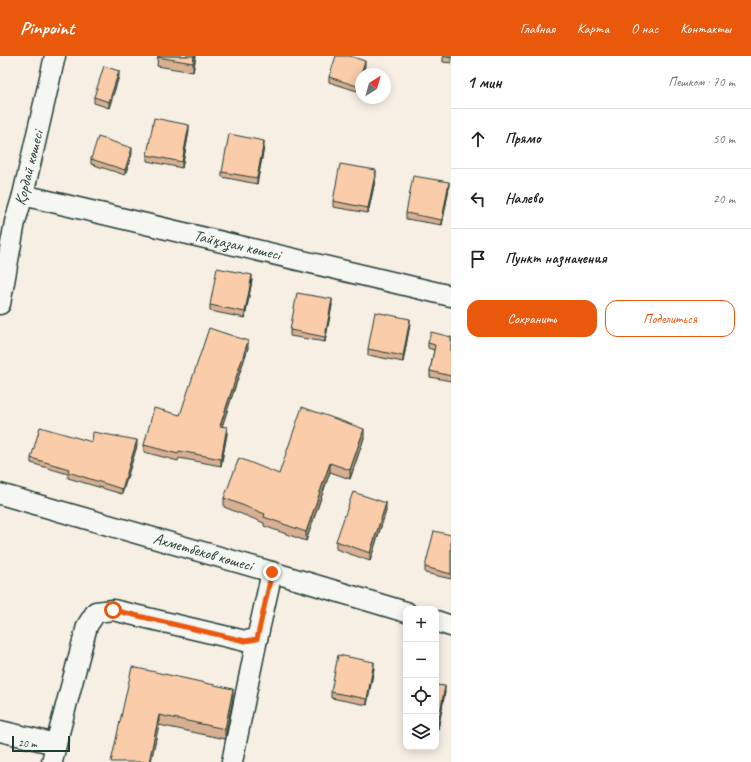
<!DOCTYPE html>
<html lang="ru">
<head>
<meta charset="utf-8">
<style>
	body { margin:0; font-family:Caveat,sans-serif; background:#f6f6f6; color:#202124 }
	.controls { position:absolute; right:12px; bottom:12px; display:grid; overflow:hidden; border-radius:8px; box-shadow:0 2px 10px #0003 }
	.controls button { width:36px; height:36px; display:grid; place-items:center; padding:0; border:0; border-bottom:1px solid #e0e0e0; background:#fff; color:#202124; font:20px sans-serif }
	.compass { position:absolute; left:355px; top:12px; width:36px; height:36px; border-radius:50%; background:#fff; box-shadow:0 2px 10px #0003; rotate:37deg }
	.scale { position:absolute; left:12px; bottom:10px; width:58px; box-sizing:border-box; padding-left:4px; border:2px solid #1f3d34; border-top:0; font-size:11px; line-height:14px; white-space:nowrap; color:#1f3d34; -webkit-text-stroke:3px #f6f6f2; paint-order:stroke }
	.stop { position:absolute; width:12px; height:12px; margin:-9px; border:3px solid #ea580c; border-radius:50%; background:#fff }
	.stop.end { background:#ea580c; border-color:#fff; box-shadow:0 1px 4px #0008 }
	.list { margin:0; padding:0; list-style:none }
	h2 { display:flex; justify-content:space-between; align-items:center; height:52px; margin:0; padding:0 16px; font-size:17px }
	h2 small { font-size:13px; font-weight:400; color:#757577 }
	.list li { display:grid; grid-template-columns:26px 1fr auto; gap:12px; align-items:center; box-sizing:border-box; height:60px; padding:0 16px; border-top:1px solid #e0e0e0 }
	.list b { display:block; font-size:15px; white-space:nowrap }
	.list em { font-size:13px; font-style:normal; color:#757577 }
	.actions { display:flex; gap:8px; padding:12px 16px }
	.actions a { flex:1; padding:9px 0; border:1px solid #ea580c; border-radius:12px; text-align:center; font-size:14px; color:#ea580c }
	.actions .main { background:#ea580c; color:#fff }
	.icon { flex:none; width:22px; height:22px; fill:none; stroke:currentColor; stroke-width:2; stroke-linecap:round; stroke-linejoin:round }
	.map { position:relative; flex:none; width:451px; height:706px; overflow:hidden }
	header { display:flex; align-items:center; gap:24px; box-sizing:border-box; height:56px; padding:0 20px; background:#ea580c; color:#fff }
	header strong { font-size:19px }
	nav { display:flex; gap:22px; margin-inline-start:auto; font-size:14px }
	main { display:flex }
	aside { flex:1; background:#fff }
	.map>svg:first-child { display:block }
</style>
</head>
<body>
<header>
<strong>Pinpoint</strong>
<nav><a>Главная</a><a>Карта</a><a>О нас</a><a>Контакты</a></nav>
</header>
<main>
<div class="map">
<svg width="451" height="706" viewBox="0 0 451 706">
	<rect width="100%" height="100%" fill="#f7eee4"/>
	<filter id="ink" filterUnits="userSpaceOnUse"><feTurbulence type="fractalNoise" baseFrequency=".025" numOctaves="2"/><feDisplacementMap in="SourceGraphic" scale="8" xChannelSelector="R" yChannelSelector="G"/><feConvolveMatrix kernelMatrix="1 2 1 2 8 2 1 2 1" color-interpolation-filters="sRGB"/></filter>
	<g filter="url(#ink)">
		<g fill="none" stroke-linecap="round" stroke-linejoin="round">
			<defs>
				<g id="minor">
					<path d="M23 139 451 240"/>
					<path d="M0 248 15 166 23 139 55 0"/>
					<path d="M0 438 272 516 406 556"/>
					<path d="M436 565 451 570"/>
					<path d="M0 675 56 688 52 706"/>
					<path d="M56 688 87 570 96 556 113 554 245 585 257 583 272 516"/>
					<path d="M232 706 257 583"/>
				</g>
			</defs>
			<use href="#minor" stroke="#1f3d34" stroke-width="23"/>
			<use href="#minor" stroke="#f6f6f2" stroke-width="20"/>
		</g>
		<g fill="#d8af92" stroke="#1f3d34">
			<path d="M158 0H196L193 16 157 10Z"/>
			<path d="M443 0H451V7L443 6Z"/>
			<path d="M365 10 361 18V22L357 35 329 26V21Z"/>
			<path d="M119 20 109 52 94 47V41Z"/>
			<path d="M189 75 182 112 147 105V99Z"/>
			<path d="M264 91 257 128 222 121V116Z"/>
			<path d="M132 98 125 119 91 108V103Z"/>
			<path d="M376 120 368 157 333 151V145Z"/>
			<path d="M449 132 442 169 406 163V157Z"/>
			<path d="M252 224 245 262 210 255V249Z"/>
			<path d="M332 249 325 286 290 280V274Z"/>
			<path d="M410 268 403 306 368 299V293Z"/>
			<path d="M451 281V325L430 321V315L434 294 428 292V287Z"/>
			<path d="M248 292 222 370 227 378 221 410 179 402 178 405 144 396V389L180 359Z"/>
			<path d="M364 382 350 423 330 416 306 485 264 470V467L224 451V442Z"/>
			<path d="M92 386 137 390 122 438 68 422V418L31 407V402Z"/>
			<path d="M386 455 370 505 336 493V485Z"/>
			<path d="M451 479V523L425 517V511Z"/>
			<path d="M132 611 233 643 225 683 159 669Z"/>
			<path d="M374 612 367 649 331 642V636Z"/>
			<path d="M436 629 445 636 438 673H436Z"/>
			<path d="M406 644V667H403V661Z"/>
		</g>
		<g fill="#b08f77" stroke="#1f3d34">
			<path d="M194 0H196L193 16V7Z"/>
			<path d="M365 5V10L362 18H361V22L357 35V30Z"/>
			<path d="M119 15V20L109 52V46Z"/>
			<path d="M189 69V75L182 112V106Z"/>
			<path d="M264 85V91L257 128V122Z"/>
			<path d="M132 92V98L125 119V114Z"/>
			<path d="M376 114V120L368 157V152Z"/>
			<path d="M449 126V132L442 169V164Z"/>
			<path d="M252 219V224L245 262V256Z"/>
			<path d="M332 243V249L325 286V281Z"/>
			<path d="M410 263V268L403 306V300Z"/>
			<path d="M248 285V292L220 377V370Z"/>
			<path d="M227 371V378L221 410V403Z"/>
			<path d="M364 373V382L350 423V414Z"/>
			<path d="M137 384V390L122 438V433Z"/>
			<path d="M330 407V416L306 485V476Z"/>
			<path d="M386 447V455L370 505V497Z"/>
			<path d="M374 606V612L367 649V643Z"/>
			<path d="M445 630V636L438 673V668Z"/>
			<path d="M233 633V643L225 683V673Z"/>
			<path d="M159 659V669L151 706H149Z"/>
		</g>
		<g fill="#fbccaa" stroke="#1f3d34">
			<path d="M158 0H194L193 7 157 1Z"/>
			<path d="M336 0H350L365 5 357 30 329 21Z"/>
			<path d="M443 0H451V2Z"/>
			<path d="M104 10 119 15 109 46 94 41Z"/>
			<path d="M154 62 189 69 182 106 147 99Z"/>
			<path d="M229 78 264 85 257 122 222 116Z"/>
			<path d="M98 81 132 92 125 114 91 103Z"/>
			<path d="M340 108 376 114 368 152 333 145Z"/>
			<path d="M413 120 449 126 442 164 406 157Z"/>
			<path d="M217 212 252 219 245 256 210 249Z"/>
			<path d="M297 237 332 243 325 281 290 274Z"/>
			<path d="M375 256 410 263 403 300 368 293Z"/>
			<path d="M209 272 248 285 220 370 227 371 221 403 179 395 178 398 144 389 154 352 180 359Z"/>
			<path d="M431 276 451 281V320L430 315 435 289 428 287Z"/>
			<path d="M302 351 364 373 350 414 330 407 306 476 264 461 265 458 224 442 239 402 279 418Z"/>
			<path d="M40 371 92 386 93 376 137 384 122 433 68 416 69 413 31 402Z"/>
			<path d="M353 436 386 447 370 497 336 485Z"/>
			<path d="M434 475 451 479V518L425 511Z"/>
			<path d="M338 599 374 606 367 643 331 636Z"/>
			<path d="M132 611 233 633 225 673 159 659 149 706H111Z"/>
			<path d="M436 629 445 630 438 668 436 667Z"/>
			<path d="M406 644V662L403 661Z"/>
		</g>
	</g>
	<g fill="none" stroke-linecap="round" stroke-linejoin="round" filter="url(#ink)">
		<path stroke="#ea580c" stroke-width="5" d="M113 554 245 585 257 583 272 516"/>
	</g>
	<g text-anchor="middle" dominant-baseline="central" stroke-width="3" stroke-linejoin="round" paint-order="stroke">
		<g font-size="16" fill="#1f3d34" stroke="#f6f6f2">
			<text transform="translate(29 112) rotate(-76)">Қордай көшесі</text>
			<text transform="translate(237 189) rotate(13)">Тайқазан көшесі</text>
			<text transform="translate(203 496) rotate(16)">Ахметбеков көшесі</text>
		</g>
	</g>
</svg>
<div class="controls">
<button>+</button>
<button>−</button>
<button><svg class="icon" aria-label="locate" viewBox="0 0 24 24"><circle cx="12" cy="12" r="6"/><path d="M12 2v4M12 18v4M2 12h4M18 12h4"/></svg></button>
<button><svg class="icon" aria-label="layers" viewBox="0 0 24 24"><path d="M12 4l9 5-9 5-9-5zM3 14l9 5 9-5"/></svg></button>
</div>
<svg class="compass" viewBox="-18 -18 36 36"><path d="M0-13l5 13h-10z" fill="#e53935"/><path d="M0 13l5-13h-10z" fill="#757577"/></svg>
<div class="scale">20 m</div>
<div class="stop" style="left:113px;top:554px"></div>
<div class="stop end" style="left:272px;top:516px"></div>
</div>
<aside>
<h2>1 мин<small>Пешком · 70 m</small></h2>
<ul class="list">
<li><svg class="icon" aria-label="ahead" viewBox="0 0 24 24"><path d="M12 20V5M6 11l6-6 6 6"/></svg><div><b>Прямо</b></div><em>50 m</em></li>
<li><svg class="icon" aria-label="left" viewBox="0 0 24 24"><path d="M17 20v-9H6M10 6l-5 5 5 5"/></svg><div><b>Налево</b></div><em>20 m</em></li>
<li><svg class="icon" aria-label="arrive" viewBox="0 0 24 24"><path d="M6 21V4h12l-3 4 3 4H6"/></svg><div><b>Пункт назначения</b></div></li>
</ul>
<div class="actions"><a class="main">Сохранить</a><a>Поделиться</a></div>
</aside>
</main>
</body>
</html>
